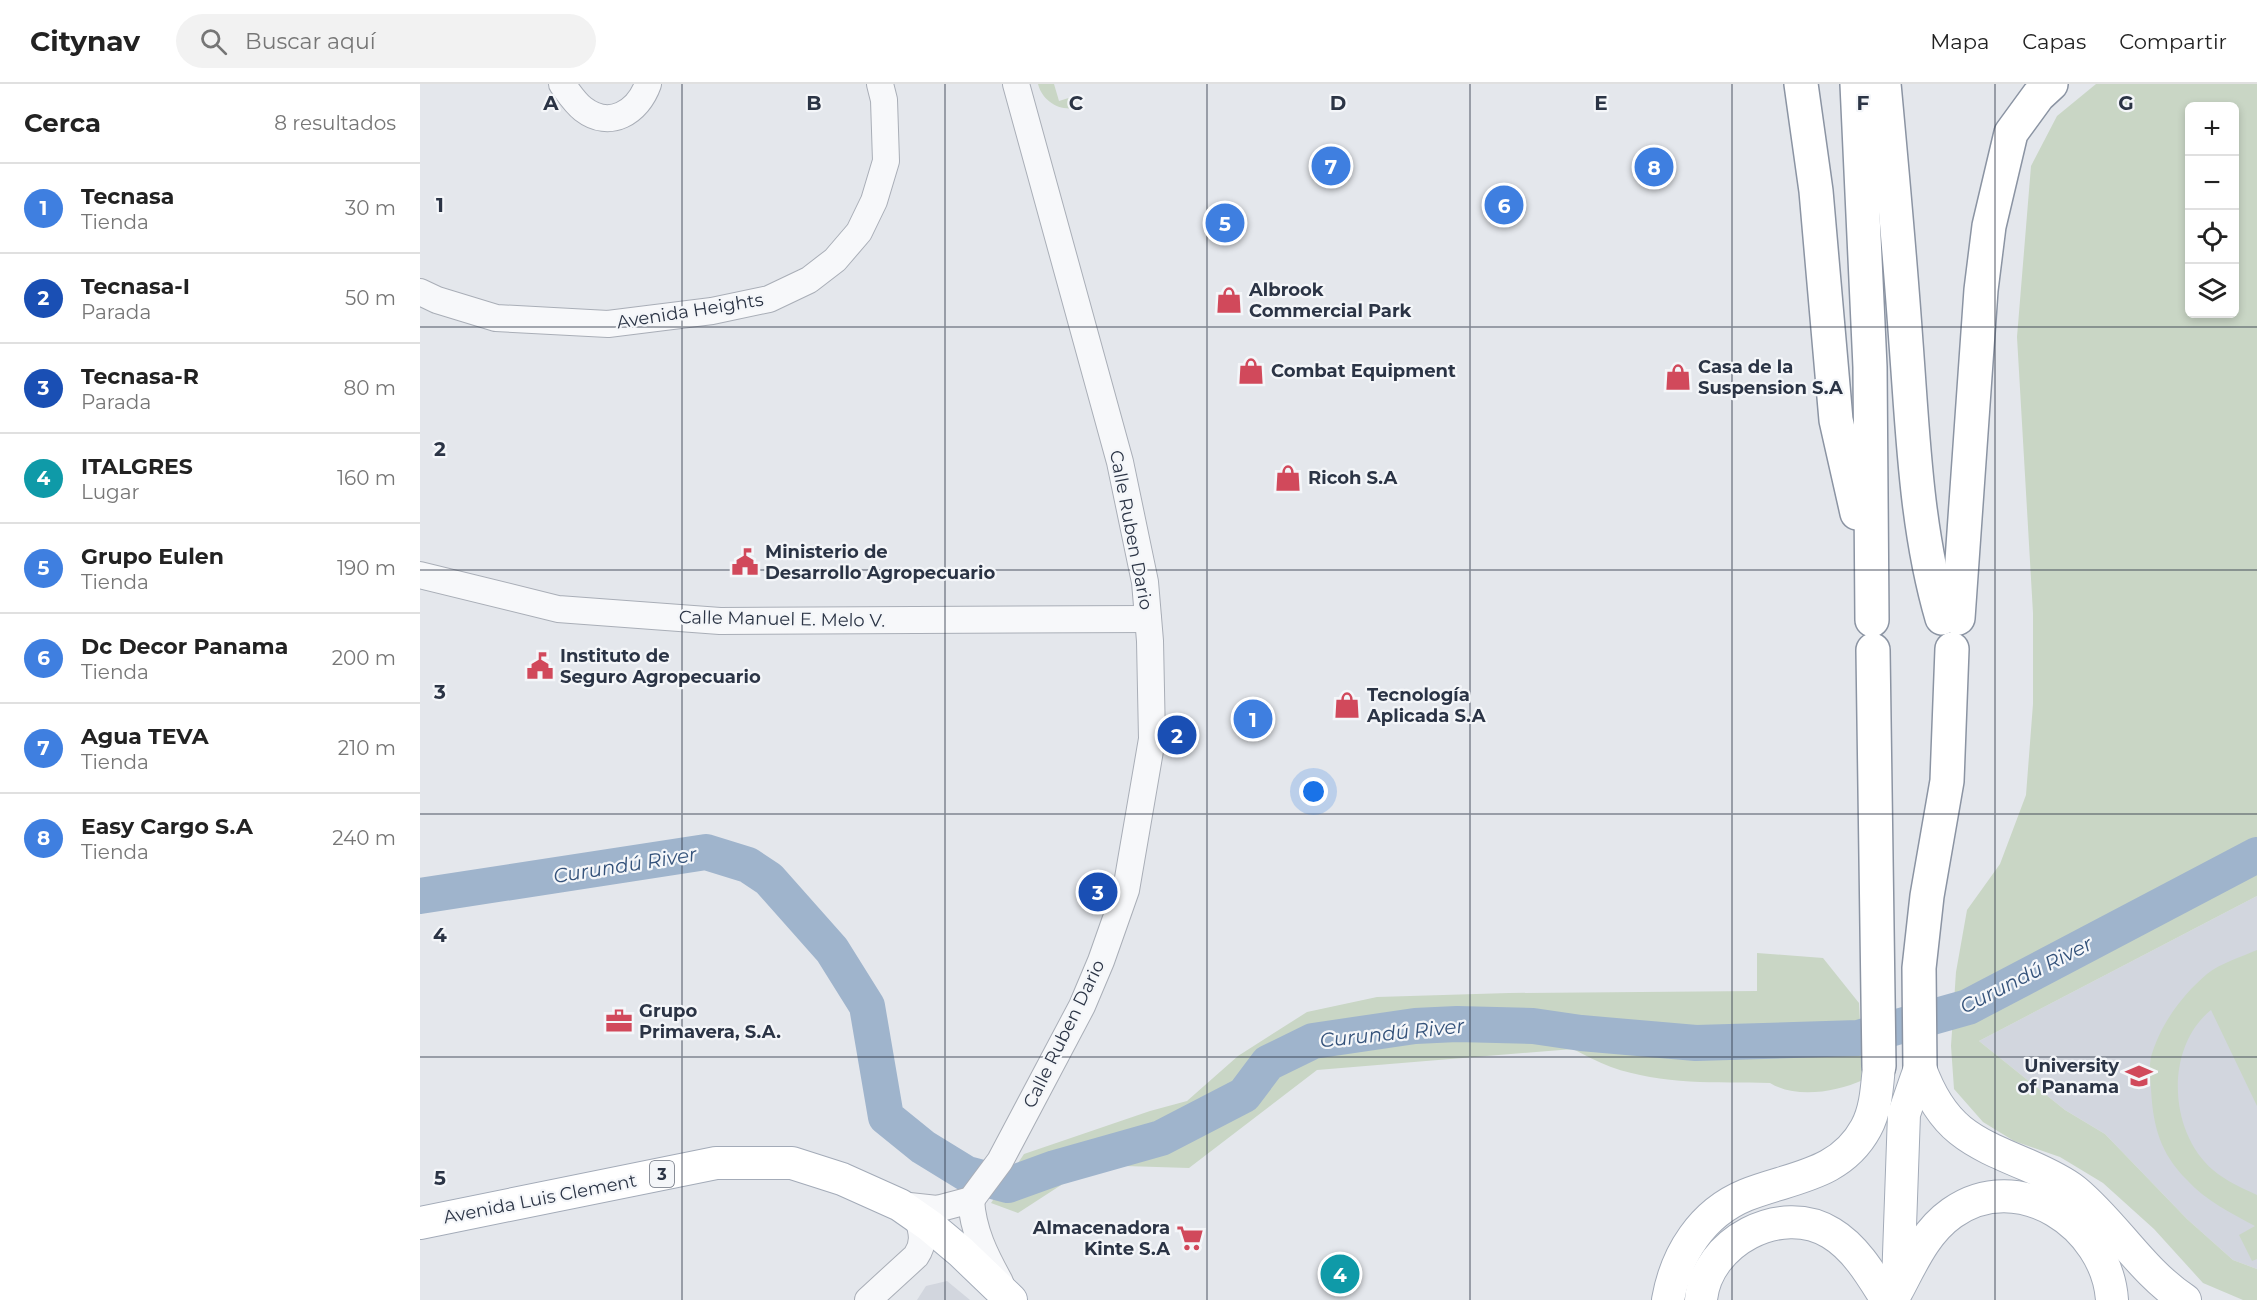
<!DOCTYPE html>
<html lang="es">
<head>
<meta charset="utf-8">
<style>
	body { margin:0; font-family:Montserrat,sans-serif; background:#f2f2f2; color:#222 }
	.controls { position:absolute; right:18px; top:18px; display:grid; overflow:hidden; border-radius:9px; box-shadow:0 3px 9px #0003 }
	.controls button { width:54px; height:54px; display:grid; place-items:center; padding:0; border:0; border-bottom:2px solid #e0e0e0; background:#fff; color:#222; font:30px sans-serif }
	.you { position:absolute; left:894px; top:708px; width:21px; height:21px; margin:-15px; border:4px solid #fff; border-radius:50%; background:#1a73e8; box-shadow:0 0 0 9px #1a73e833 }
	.badge { display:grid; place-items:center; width:39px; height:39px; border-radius:50%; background:#d1495b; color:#fff; font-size:20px; font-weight:700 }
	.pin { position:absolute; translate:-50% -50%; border:3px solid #fff; box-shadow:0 2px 6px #0006 }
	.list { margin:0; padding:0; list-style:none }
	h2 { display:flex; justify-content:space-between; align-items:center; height:78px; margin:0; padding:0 24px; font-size:26px }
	h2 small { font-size:20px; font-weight:400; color:#767676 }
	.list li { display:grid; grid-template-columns:39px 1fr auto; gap:18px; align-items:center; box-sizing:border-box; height:90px; padding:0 24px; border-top:2px solid #e0e0e0 }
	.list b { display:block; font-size:22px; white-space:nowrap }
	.list p { margin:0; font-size:20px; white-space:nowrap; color:#767676 }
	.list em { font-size:20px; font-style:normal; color:#767676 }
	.icon { flex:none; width:33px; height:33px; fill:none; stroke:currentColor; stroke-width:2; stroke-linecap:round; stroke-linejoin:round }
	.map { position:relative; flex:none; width:1837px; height:1216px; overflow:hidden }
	header { display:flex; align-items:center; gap:36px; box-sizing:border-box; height:84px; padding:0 30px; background:#fff; border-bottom:2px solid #e0e0e0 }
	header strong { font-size:28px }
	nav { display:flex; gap:33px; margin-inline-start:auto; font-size:21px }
	.search { width:420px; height:54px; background:#f2f2f2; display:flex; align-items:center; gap:15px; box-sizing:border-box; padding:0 21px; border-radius:33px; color:#767676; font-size:22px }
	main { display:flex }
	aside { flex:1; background:#fff }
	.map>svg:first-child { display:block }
</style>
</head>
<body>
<header>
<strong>Citynav</strong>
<div class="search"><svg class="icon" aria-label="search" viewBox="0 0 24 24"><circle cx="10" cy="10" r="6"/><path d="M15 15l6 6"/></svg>Buscar aquí</div>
<nav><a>Mapa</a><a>Capas</a><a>Compartir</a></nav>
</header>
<main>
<aside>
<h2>Cerca<small>8 resultados</small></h2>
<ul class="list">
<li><span class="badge" style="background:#3f7fe0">1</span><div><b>Tecnasa</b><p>Tienda</p></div><em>30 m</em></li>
<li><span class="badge" style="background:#1a4fb4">2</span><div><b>Tecnasa-I</b><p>Parada</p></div><em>50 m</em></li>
<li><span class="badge" style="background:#1a4fb4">3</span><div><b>Tecnasa-R</b><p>Parada</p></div><em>80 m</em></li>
<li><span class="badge" style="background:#0f9aa8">4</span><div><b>ITALGRES</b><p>Lugar</p></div><em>160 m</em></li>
<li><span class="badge" style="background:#3f7fe0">5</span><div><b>Grupo Eulen</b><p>Tienda</p></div><em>190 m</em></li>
<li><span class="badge" style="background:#3f7fe0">6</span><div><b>Dc Decor Panama</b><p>Tienda</p></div><em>200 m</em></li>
<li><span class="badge" style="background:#3f7fe0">7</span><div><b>Agua TEVA</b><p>Tienda</p></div><em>210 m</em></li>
<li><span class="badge" style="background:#3f7fe0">8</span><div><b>Easy Cargo S.A</b><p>Tienda</p></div><em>240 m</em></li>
</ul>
</aside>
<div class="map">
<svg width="1837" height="1216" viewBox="0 0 1837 1216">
	<rect width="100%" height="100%" fill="#e4e7ec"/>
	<g fill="#d2d6de">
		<path d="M1837 812V1185L1813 1176 1767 1135 1685 1050 1645 1026 1559 957Z"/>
		<path d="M527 1197 550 1216H497L506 1202Z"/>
	</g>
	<g fill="#c9d6c5" fill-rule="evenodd">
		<path d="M618 0H634L639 17 655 12V24C638 27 622 16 618 0Z"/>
		<path d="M1676 0H1837V812L1559 957 1645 1026 1685 1050 1767 1135 1813 1176 1837 1185V1216H1823L1783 1199 1734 1145 1683 1099 1640 1073 1594 1057 1563 1038 1534 1005 1531 962 1536 888 1547 826 1580 780 1606 711 1613 620V529L1597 253 1611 82 1637 32ZM1770 22H1814V230H1770Z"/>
		<path d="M1837 866V1022L1791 926C1744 964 1749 1049 1793 1086 1806 1097 1822 1104 1837 1111V1175L1832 1177 1819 1151 1835 1142C1811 1129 1786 1117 1767 1096 1740 1069 1733 1042 1731 1005 1730 995 1729 983 1731 973 1740 941 1762 911 1787 890 1801 879 1821 873 1837 866Z"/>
		<path d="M1337 869 1403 874 1439 919 1443 996C1416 1008 1376 1015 1350 999 1297 998 1242 1001 1191 983 1178 978 1165 971 1153 965L897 986 769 1084 672 1081 598 1129 571 1119 604 1070 730 1027 767 1017 818 972 887 928 957 913 1089 909 1337 907Z"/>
	</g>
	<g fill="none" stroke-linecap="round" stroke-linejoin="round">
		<path stroke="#9fb4cc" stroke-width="36" d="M0 812 286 768 328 781 349 795 412 866 447 922 466 1033 503 1063 547 1090 588 1101 635 1084 741 1054 824 1011 848 979 893 957 995 942 1037 940 1113 942 1161 949 1276 959 1438 954 1548 923 1837 771"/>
		<defs>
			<g id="minor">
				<path d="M142 0C148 8 155 19 163 25 190 46 218 28 228 0"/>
				<path d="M0 208 17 216 76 234 188 240 292 227 349 215 389 196 415 176 439 148 454 117 466 77 464 16 460 0"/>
				<path d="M0 491 138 525 300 537 728 535"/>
				<path d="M551 1116C553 1147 565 1171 580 1198"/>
				<path d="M480 1121 517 1125 551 1116 580 1077 662 922 681 877 706 806 732 655 730 557 725 498 700 378 596 0"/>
				<path d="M448 1216 496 1172C505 1159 502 1148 498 1134"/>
			</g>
			<g id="major">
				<path d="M1500 984C1522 1045 1550 1057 1607 1081 1623 1088 1641 1096 1655 1107 1695 1140 1721 1187 1765 1216"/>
				<path d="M0 1139 296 1079H372L422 1095 480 1121 510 1142 541 1168 591 1216"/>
				<path d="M1478 1199 1484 1030 1500 984"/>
				<path d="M1477 1207C1492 1179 1505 1148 1532 1129 1598 1082 1687 1141 1692 1216"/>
				<path d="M1248 1216C1256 1170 1282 1129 1326 1111 1371 1093 1420 1092 1446 1044 1456 1026 1457 1003 1459 982"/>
				<path d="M1281 1216C1286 1158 1361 1118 1411 1149 1436 1164 1452 1192 1467 1216"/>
			</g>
			<g id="highway">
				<path d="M1381 0 1396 107 1416 336 1437 429"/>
				<path d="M1437 0 1450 283 1452 536"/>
				<path d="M1464 0C1472 86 1480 172 1486 259 1493 351 1496 445 1522 534"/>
				<path d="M1538 534 1561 206 1569 142 1591 49 1618 12 1631 0"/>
				<path d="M1453 566 1459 982"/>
				<path d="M1500 984 1499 884 1507 812 1527 697 1532 565"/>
			</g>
		</defs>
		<use href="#minor" stroke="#a9aeb7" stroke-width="28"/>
		<use href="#major" stroke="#a3abb8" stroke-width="34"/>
		<use href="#highway" stroke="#8b94a3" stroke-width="36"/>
		<use href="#minor" stroke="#f7f8fa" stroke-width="26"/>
		<use href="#major" stroke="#fff" stroke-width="32"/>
		<use href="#highway" stroke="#fff" stroke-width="33"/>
	</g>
	<path fill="none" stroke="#2b3445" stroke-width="1.5" stroke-opacity="0.55" d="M262 0V1216M525 0V1216M787 0V1216M1050 0V1216M1312 0V1216M1575 0V1216M0 243H1837M0 486H1837M0 730H1837M0 973H1837"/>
	<defs>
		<symbol id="shop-bare" viewBox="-9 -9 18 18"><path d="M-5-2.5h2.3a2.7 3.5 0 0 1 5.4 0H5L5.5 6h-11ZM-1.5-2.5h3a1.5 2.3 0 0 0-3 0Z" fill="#d1495b" stroke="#f4f6f9" stroke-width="2.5" paint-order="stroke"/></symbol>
		<symbol id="civic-bare" viewBox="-9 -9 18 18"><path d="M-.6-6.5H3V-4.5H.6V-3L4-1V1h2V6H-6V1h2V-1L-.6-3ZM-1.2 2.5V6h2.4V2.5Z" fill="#d1495b" stroke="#f4f6f9" stroke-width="2.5" paint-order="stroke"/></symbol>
		<symbol id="office-bare" viewBox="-9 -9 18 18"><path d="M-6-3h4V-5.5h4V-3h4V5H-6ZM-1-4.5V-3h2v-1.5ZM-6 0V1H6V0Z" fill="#d1495b" stroke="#f4f6f9" stroke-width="2.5" paint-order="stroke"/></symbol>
		<symbol id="university-bare" viewBox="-9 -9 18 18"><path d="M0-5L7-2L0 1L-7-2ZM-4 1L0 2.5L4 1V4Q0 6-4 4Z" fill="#d1495b" stroke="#f4f6f9" stroke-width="2.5" paint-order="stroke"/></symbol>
		<symbol id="supermarket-bare" viewBox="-9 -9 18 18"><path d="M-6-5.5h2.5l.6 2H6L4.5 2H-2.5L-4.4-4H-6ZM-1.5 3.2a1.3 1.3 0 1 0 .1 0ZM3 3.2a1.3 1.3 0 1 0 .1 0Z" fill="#d1495b" stroke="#f4f6f9" stroke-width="2.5" paint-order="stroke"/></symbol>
	</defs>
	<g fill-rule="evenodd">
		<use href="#shop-bare" x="790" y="197" width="38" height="38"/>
		<use href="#shop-bare" x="812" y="268" width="38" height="38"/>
		<use href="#shop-bare" x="1239" y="274" width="38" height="38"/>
		<use href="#shop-bare" x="849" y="375" width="38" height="38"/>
		<use href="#civic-bare" x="306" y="459" width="38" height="38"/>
		<use href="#civic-bare" x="101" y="563" width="38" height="38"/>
		<use href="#shop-bare" x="908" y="602" width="38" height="38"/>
		<use href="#office-bare" x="180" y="918" width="38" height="38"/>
		<use href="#university-bare" x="1700" y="973" width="38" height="38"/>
		<use href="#supermarket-bare" x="751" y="1135" width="38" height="38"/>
	</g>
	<g text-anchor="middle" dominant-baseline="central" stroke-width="4.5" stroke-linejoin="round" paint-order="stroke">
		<rect fill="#f4f6f9" stroke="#676e7b" stroke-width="1.5" x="230" y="1077" width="24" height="26" rx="4.5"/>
		<g font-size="16" font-weight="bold" fill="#2b3445">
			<text x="242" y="1090">3</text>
		</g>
		<g font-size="18" font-weight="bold" fill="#2b3445" stroke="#f4f6f9" text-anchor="start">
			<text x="829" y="206">Albrook<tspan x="829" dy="21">Commercial Park</tspan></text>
			<text x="1278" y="283">Casa de la<tspan x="1278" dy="21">Suspension S.A</tspan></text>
			<text x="851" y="287">Combat Equipment</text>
			<text x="888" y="394">Ricoh S.A</text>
			<text x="345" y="468">Ministerio de<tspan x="345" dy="21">Desarrollo Agropecuario</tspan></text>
			<text x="140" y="572">Instituto de<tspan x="140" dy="21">Seguro Agropecuario</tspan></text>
			<text x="947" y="611">Tecnología<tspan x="947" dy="21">Aplicada S.A</tspan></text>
			<text x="219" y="927">Grupo<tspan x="219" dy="21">Primavera, S.A.</tspan></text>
			<text x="1699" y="982" text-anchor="end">University<tspan x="1699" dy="21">of Panama</tspan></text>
			<text x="750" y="1144" text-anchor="end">Almacenadora<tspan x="750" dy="21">Kinte S.A</tspan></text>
		</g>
		<g font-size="18" fill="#2b3445" stroke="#f4f6f9">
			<text transform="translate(270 227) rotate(-9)">Avenida Heights</text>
			<text transform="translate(711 446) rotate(79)">Calle Ruben Dario</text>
			<text transform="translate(362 535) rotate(1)">Calle Manuel E. Melo V.</text>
			<text transform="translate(644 950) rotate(-64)">Calle Ruben Dario</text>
			<text transform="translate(120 1115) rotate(-11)">Avenida Luis Clement</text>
		</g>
		<g font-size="20" font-style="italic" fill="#34527a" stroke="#f4f6f9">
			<text transform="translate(205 781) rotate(-9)">Curundú River</text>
			<text transform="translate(1606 891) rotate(-27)">Curundú River</text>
			<text transform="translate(972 949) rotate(-6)">Curundú River</text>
		</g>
	</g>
	<g font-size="20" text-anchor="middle" font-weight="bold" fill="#2b3445" stroke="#f4f6f9" stroke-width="4.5" stroke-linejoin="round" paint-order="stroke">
		<text x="131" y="26">A</text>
		<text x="394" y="26">B</text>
		<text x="656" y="26">C</text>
		<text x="918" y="26">D</text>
		<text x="1181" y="26">E</text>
		<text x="1443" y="26">F</text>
		<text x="1706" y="26">G</text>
		<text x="20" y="128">1</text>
		<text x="20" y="372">2</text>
		<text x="20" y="615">3</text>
		<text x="20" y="858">4</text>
		<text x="20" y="1101">5</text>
	</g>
</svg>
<div class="controls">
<button>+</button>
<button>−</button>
<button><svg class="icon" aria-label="locate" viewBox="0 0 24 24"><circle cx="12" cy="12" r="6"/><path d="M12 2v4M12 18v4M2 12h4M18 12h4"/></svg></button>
<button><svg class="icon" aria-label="layers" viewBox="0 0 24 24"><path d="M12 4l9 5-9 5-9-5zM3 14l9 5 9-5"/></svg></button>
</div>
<div class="you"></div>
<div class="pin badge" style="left:833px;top:635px;background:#3f7fe0">1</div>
<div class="pin badge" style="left:757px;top:651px;background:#1a4fb4">2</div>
<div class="pin badge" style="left:678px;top:808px;background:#1a4fb4">3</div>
<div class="pin badge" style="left:920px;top:1190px;background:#0f9aa8">4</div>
<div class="pin badge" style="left:805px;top:139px;background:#3f7fe0">5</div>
<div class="pin badge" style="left:1084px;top:121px;background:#3f7fe0">6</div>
<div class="pin badge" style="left:911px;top:82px;background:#3f7fe0">7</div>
<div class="pin badge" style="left:1234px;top:83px;background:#3f7fe0">8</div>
</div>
</main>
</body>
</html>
